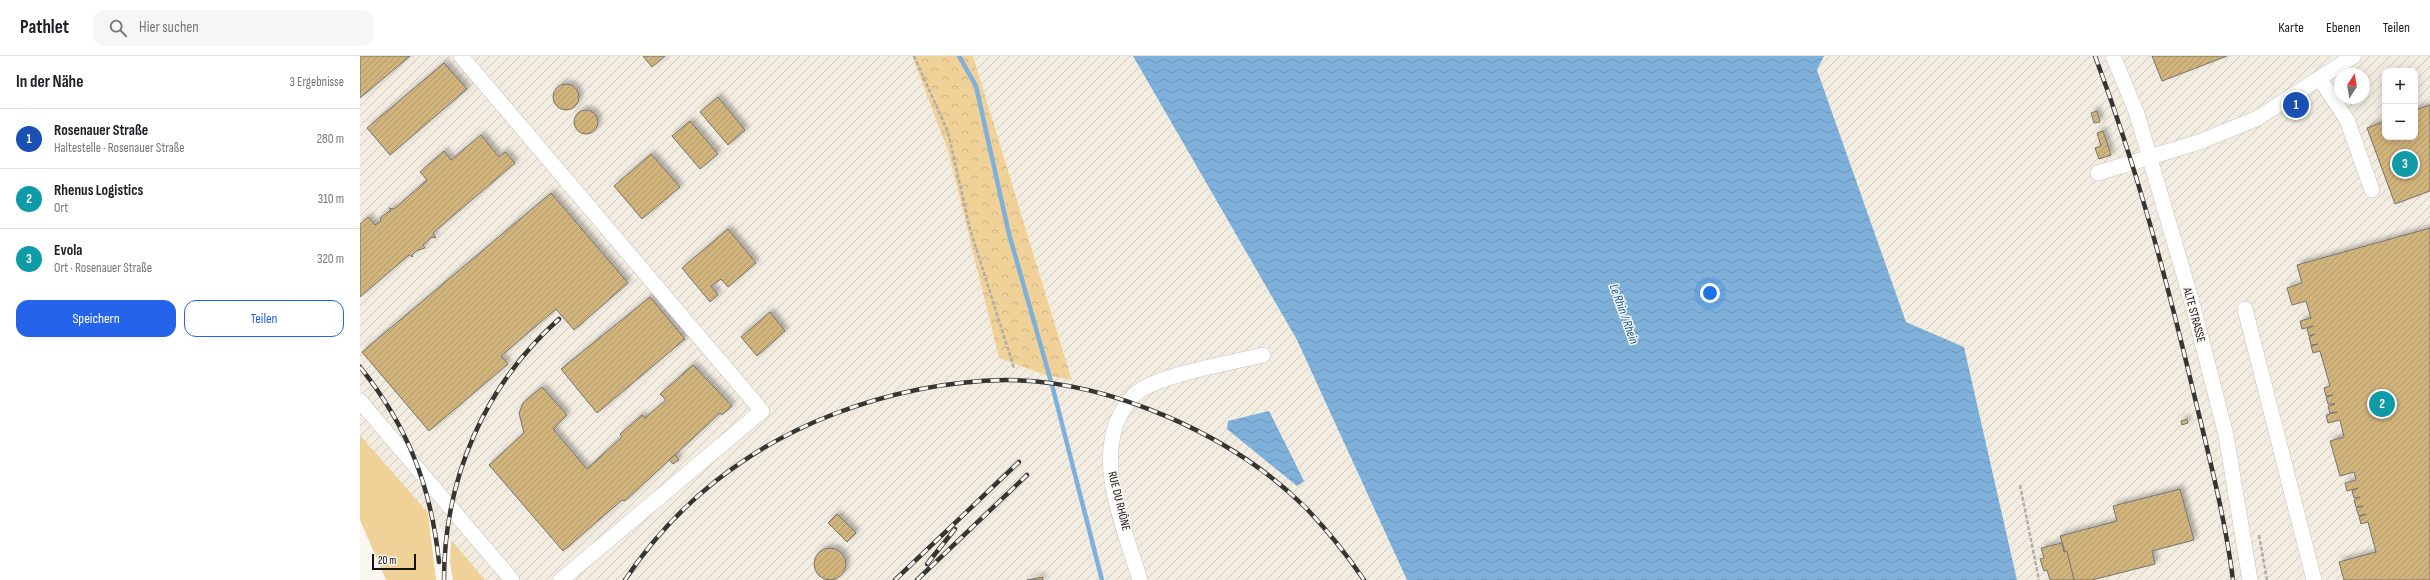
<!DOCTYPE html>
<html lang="de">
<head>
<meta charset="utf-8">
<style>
	body { margin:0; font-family:"Sofia Sans Condensed",sans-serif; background:#f6f6f6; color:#202124 }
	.controls { position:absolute; right:12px; top:12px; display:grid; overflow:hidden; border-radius:8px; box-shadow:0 2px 10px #0003 }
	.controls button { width:36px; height:36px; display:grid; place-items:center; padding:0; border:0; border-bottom:1px solid #e0e0e0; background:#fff; color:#202124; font:20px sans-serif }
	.compass { position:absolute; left:1974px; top:12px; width:36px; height:36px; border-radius:50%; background:#fff; box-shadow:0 2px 10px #0003; rotate:12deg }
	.scale { position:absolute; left:12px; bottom:10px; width:44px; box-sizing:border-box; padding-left:4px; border:2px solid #121210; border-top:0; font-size:11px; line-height:14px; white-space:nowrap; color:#121210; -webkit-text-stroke:3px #faf7f3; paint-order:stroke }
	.you { position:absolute; left:1350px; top:237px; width:14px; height:14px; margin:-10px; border:3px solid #fff; border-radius:50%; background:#1a73e8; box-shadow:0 0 0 6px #1a73e833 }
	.badge { display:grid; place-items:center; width:26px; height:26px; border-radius:50%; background:#2563eb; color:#fff; font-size:13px; font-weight:700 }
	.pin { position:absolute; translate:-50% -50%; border:2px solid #fff; box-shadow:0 1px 4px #0006 }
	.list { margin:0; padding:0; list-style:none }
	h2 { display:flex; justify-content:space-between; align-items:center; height:52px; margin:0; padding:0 16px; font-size:17px }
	h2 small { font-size:13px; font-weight:400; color:#757577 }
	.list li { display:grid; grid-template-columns:26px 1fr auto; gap:12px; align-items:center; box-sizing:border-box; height:60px; padding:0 16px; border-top:1px solid #e0e0e0 }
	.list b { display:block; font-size:15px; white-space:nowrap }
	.list p { margin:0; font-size:13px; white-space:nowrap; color:#757577 }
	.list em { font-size:13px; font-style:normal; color:#757577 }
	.actions { display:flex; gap:8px; padding:12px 16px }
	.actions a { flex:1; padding:9px 0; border:1px solid #2563eb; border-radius:12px; text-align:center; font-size:14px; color:#2563eb }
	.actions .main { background:#2563eb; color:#fff }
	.icon { flex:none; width:22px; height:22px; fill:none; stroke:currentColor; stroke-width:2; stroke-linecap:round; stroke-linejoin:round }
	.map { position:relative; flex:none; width:2070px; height:524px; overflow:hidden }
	header { display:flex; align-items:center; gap:24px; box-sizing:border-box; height:56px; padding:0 20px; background:#fff; border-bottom:1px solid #e0e0e0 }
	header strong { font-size:19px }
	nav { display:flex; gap:22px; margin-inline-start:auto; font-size:14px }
	.search { width:280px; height:36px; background:#f6f6f6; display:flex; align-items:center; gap:10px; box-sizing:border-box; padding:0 14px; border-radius:12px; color:#757577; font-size:15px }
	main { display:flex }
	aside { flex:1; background:#fff }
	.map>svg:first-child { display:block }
</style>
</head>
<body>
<header>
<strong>Pathlet</strong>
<div class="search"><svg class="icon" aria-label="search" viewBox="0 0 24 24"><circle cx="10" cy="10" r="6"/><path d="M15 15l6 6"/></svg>Hier suchen</div>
<nav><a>Karte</a><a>Ebenen</a><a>Teilen</a></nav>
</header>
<main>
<aside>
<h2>In der Nähe<small>3 Ergebnisse</small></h2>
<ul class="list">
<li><span class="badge" style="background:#1a4fb4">1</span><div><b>Rosenauer Straße</b><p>Haltestelle · Rosenauer Straße</p></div><em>280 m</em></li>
<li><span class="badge" style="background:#0f9aa8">2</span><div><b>Rhenus Logistics</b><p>Ort</p></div><em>310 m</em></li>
<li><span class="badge" style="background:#0f9aa8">3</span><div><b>Evola</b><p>Ort · Rosenauer Straße</p></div><em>320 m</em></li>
</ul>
<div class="actions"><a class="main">Speichern</a><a>Teilen</a></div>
</aside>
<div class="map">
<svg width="2070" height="524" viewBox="0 0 2070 524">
	<defs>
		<pattern id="industrial-furrows" width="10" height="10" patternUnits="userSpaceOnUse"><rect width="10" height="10" fill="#f2ece1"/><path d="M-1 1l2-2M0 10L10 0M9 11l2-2" fill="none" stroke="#cec9c0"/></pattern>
		<pattern id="forest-crowns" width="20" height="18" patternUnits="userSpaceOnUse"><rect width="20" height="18" fill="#f0d299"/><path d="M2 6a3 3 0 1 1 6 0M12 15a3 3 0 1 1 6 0" fill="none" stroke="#cdb383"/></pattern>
		<pattern id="water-waves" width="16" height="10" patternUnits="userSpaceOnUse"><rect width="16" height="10" fill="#7eb0da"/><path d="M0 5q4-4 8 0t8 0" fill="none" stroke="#6c96ba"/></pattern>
		<pattern id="building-hatch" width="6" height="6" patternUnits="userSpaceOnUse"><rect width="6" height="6" fill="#d1b37b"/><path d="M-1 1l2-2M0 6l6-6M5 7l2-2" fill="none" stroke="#b29969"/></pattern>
		<filter id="shadow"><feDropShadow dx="3.5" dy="-3.5" stdDeviation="2" flood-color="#0004"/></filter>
	</defs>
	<rect width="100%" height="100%" fill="#faf7f3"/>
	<g fill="url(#industrial-furrows)" fill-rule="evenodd">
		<path d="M0 0H552L588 95 639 302 712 323 613 0H773L937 284 1047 524H125L0 379Z"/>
		<path d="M1464 0H2070V524H1657L1604 291 1546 266 1457 14ZM2025 15H2055V81H2025ZM1980 18H2004V42H1980Z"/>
	</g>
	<g fill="#f0d299">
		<path d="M0 379 68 457 76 524H26L0 464Z"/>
		<path d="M91 484 125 524H93L90 507Z"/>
	</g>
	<path fill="url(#forest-crowns)" d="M552 0H613L712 324 685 319 639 302 588 95Z"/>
	<g fill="url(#water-waves)">
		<path d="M773 0H1464L1457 14 1546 266 1604 291 1657 524H1047L937 284Z"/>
		<path d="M909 355 944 425 937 430 867 373 868 365Z"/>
	</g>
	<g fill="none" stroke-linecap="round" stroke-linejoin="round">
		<path stroke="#7eb0da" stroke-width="4.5" d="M599 0 616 30 649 178 692 329 742 524"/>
	</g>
	<g fill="url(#building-hatch)" stroke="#767471" filter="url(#shadow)">
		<path d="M0 0H50L0 42Z"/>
		<path d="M283 0H305L292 11Z"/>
		<path d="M1792 0H1867L1802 25Z"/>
		<path d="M84 7 107 33 30 99 7 72Z"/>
		<circle cx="206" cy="41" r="13"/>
		<path d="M358 41 385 74 368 89 340 56Z"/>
		<path d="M2070 49V135L2035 148 2007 72 2025 65V81H2055V54Z"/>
		<path d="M1938 51 1940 55 1930 61 1927 57Z"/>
		<circle cx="226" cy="66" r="12"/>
		<path d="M1737 55 1740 66 1734 67 1731 57Z"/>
		<path d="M330 65 358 98 340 113 312 80Z"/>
		<path d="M1743 75 1751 99 1739 103 1735 92 1741 90 1737 77Z"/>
		<path d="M121 79 139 101 145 96 155 107 73 177 76 182 72 181 63 189 65 192 56 195 52 199 53 201 49 199 0 241V168L8 161 15 169 21 165 20 162 31 154 29 152 34 153 67 124 60 116 84 95 91 104Z"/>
		<path d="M291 98 320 131 282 163 254 130Z"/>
		<path d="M191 137 268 227 214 274 196 253 141 300 148 308 69 375 2 296Z"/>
		<path d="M2070 172V524H1984L1979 506 2016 496 2008 466 2001 468 1999 461 2006 458 1999 460 1996 452 2003 450 1996 451 1994 444 2000 441 1994 442 1992 435 1998 432 1987 435 1985 427 1996 424 1994 416 1980 420 1970 385 1984 381 1980 364 1968 367 1966 359 1977 356 1970 357 1968 350 1975 348H1968L1966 341 1973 339 1966 340 1964 332 1970 330 1960 295 1953 297 1951 290 1958 288 1951 289 1949 281 1955 278 1949 280 1947 273 1953 270 1942 273 1940 265 1951 262 1946 245 1932 249 1927 232 1942 227 1937 209Z"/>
		<path d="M368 173 396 207 368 231 361 223 351 230 358 239 350 246 322 212Z"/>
		<path d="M290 241 325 283 237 357 201 313Z"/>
		<path d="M410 256 425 275 397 300 381 281Z"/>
		<path d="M333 309 372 350 362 359 360 357 265 445 262 444 203 495 129 409 164 377 159 357 163 347 182 331 207 359 193 373 227 413 262 381 260 378 282 359 285 362 306 344 300 338Z"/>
		<path d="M1827 363 1828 367 1822 369 1821 365Z"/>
		<path d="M315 399 319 404 313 408 309 404Z"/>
		<path d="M1820 433 1834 484 1792 495 1795 508 1732 524H1714L1700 480 1757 465 1753 450Z"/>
		<path d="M477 458 496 477 487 486 468 467Z"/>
		<path d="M1702 487 1704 496 1707 495 1714 524H1690L1687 514 1684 515 1680 503 1684 502 1681 492Z"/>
		<circle cx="470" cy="508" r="16"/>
		<path d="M683 521V524H667Z"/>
	</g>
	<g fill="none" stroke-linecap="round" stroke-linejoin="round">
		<defs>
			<g id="minor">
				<path d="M101 0 402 355 201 524"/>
				<path d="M1753 0 1777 58 1831 243 1866 379 1890 524"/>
				<path d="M1960 23 1987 64 2012 134"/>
				<path d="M1738 117 1839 86 1896 63 1994 0"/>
				<path d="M1885 253 1954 524"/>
				<path d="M0 345 152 524"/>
				<path d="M780 524C765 473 734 407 761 357 766 349 770 342 778 336 802 318 871 307 903 299"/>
			</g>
		</defs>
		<use href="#minor" stroke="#c8c6c2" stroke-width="16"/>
		<g stroke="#afada9" stroke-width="2.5" stroke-dasharray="4 2" stroke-linecap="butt">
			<path d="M554 0 588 76 610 173 654 312"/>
			<path d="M1660 429 1679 524"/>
			<path d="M1899 479 1907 524"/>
		</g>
		<use href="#minor" stroke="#fff" stroke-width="15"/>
		<defs>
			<g id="rail">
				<path d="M1735 0C1776 109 1806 221 1833 334 1848 397 1865 460 1873 524"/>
				<path d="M0 311C48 371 71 430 79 506"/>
				<path d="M567 508 595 473"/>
				<path d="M84 524C84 423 124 330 199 263"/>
				<path d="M265 524C316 447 388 391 474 358 529 337 587 325 646 324 749 324 873 379 946 452 967 474 987 499 1004 524"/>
				<path d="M535 524 659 406"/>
				<path d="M557 524 667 419"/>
			</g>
		</defs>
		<use href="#rail" stroke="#353532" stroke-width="4.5"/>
		<use href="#rail" stroke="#faf7f3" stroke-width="3" stroke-dasharray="9" stroke-linecap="butt"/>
	</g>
	<g text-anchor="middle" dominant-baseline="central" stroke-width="3" stroke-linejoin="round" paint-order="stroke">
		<g font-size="12" fill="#121210" stroke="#faf7f3">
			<text transform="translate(1834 259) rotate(75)">ALTE STRASSE</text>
			<text transform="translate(759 445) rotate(76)">RUE DU RHÔNE</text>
		</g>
		<g font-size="13" font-style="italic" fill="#065a8f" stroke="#faf7f3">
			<text transform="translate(1264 258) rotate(70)">Le Rhin / Rhein</text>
		</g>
	</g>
</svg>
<div class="controls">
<button>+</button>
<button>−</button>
</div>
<svg class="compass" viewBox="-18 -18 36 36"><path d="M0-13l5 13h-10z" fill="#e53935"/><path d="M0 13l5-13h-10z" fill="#757577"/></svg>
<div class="scale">20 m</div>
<div class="you"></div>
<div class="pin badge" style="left:1936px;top:49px;background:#1a4fb4">1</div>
<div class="pin badge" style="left:2022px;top:348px;background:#0f9aa8">2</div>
<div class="pin badge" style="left:2045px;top:108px;background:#0f9aa8">3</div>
</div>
</main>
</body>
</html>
